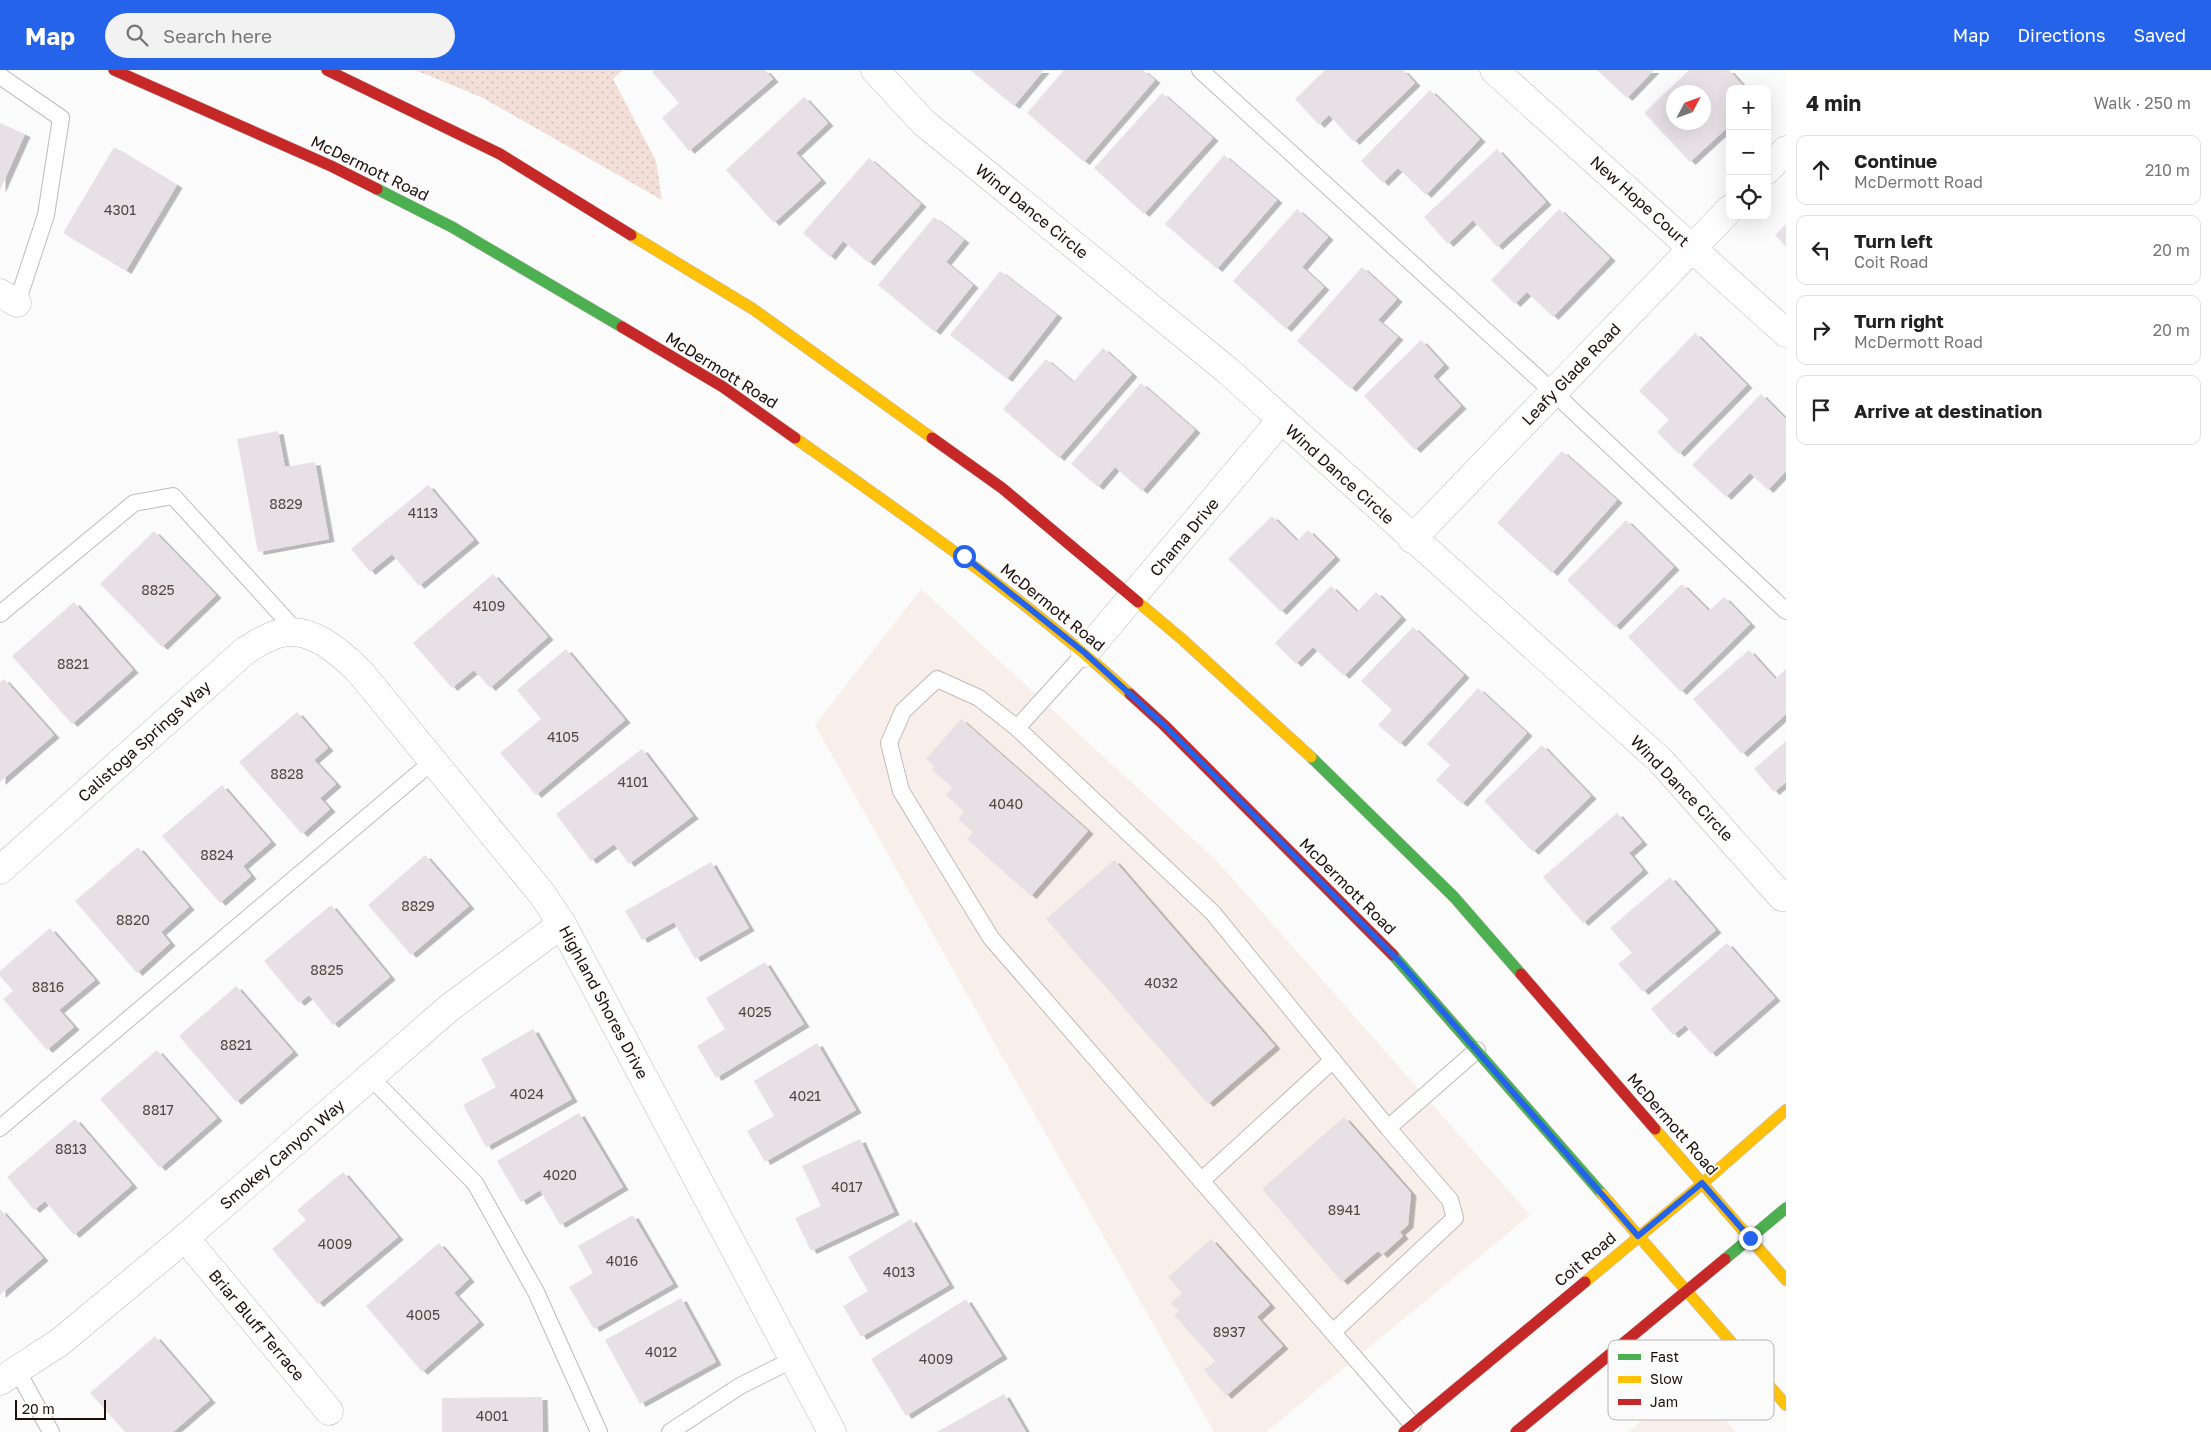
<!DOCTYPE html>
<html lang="en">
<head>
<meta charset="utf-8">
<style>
	body { margin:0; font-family:"Golos Text",sans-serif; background:#f2f2f2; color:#222 }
	.controls { position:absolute; right:15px; top:15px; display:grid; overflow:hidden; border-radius:10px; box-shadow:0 5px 20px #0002 }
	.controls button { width:45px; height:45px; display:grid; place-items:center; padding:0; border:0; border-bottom:1px solid #e0e0e0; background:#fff; color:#222; font:25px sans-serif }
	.compass { position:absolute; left:1666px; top:15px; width:45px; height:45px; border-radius:50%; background:#fff; box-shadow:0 5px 20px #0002; rotate:49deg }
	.scale { position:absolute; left:15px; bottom:12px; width:91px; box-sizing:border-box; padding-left:5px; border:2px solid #1d100b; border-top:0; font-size:14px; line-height:18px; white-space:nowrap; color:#1d100b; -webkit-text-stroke:4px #fbfbfb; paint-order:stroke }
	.stop { position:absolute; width:15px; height:15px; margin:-11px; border:4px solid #2563eb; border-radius:50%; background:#fff }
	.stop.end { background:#2563eb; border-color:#fff; box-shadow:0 1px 5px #0008 }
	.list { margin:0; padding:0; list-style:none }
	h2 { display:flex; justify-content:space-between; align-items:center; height:65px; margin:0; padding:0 20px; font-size:21px }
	h2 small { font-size:16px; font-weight:400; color:#767676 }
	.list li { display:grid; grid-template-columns:32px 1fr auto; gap:15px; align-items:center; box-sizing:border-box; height:70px; margin:0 10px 10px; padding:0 10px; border:1px solid #e0e0e0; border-radius:10px }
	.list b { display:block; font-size:19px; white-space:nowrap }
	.list p { margin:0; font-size:16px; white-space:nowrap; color:#767676 }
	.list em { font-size:16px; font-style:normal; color:#767676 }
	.icon { flex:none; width:28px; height:28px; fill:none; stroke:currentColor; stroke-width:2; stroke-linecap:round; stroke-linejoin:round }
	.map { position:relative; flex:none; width:1786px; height:1362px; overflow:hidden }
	header { display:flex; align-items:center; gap:30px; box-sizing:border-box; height:70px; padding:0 25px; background:#2563eb; color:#fff }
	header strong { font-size:24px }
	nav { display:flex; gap:28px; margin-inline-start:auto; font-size:18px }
	.search { width:350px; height:45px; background:#f2f2f2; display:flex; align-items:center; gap:12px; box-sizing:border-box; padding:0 18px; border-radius:28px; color:#767676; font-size:19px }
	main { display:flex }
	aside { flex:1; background:#fff }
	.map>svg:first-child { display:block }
</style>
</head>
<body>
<header>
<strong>Map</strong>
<div class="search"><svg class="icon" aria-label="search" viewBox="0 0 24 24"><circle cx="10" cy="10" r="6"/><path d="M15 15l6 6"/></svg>Search here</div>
<nav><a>Map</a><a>Directions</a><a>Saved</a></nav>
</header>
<main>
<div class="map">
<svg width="1786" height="1362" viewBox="0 0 1786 1362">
	<defs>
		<pattern id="green-dots" width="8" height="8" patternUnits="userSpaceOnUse" patternTransform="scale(1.25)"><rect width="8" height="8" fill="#f2dfd8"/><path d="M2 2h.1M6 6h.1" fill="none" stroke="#cfbeb8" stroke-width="1.8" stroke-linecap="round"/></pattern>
		<filter id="shadow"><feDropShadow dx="5.5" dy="3" stdDeviation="0" flood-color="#0004"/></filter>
	</defs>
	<rect width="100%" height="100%" fill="#fbfbfb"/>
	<g fill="#f8efeb">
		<path d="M921 519 1216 790 1530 1145 1266 1362H1214L815 655Z"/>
		<path d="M1708 1331 1736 1362H1628L1654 1340Z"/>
	</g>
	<path fill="url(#green-dots)" d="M415 0H623L613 9 656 91 662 130 481 27Z"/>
	<g fill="#e7e1e6" fill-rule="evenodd" filter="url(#shadow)">
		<path d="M654 0H765L773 9 689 81 662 48 679 33 652 2Z"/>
		<path d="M970 0H1044L1014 36Z"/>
		<path d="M1064 0H1143L1155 10 1084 92 1027 43Z"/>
		<path d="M1325 0H1403L1415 13 1354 72 1329 45 1319 55 1295 29Z"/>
		<path d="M1597 0H1654L1627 28Z"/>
		<path d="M1689 0H1729L1746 19H1730V55L1690 92 1644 43ZM1674 22H1704V52H1674Z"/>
		<path d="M1430 20 1480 69 1426 125 1398 98 1383 113 1361 91Z"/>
		<path d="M1162 23 1213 68 1144 144 1094 98Z"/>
		<path d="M804 27 828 53 796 83 821 110 774 153 726 100Z"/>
		<path d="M0 53 25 64 0 120Z"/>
		<path d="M114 77 177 115 126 201 63 163Z"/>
		<path d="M1497 79 1546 132 1497 177 1473 150 1448 174 1424 147Z"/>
		<path d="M1224 85 1277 130 1217 199 1165 154Z"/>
		<path d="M869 88 921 134 869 193 843 171 830 187 803 163Z"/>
		<path d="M1297 139 1328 167 1302 197 1324 217 1286 259 1233 211Z"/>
		<path d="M1559 139 1610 188 1553 247 1527 222 1515 234 1491 210Z"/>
		<path d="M934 147 964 170 946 192 973 215 935 262 878 215Z"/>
		<path d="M1786 154V177L1775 165Z"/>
		<path d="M1362 197 1397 229 1378 250 1398 267 1351 319 1297 271Z"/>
		<path d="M1000 201 1057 245 1007 309 950 265Z"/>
		<path d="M1695 263 1747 315 1679 384 1657 362 1669 350 1639 321Z"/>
		<path d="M1421 270 1444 295 1433 306 1461 336 1415 380 1364 326Z"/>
		<path d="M1103 278 1132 304 1059 388 1003 339 1046 289 1073 312Z"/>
		<path d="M1141 313 1195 360 1142 421 1115 397 1098 417 1071 394Z"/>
		<path d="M1761 324 1786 349V401L1768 420 1750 403 1726 427 1692 395Z"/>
		<path d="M278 361 285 397 315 392 329 469 258 482 237 369Z"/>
		<path d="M1562 381 1617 430 1552 503 1497 453Z"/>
		<path d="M428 415 474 470 419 516 392 484 370 502 351 479Z"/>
		<path d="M1272 446 1297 471 1308 460 1335 487 1281 542 1228 489Z"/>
		<path d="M1626 450 1674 497 1615 557 1567 510Z"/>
		<path d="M154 461 216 525 162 577 100 514Z"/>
		<path d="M493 504 548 567 490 618 474 600 452 618 413 573Z"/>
		<path d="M1682 514 1709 541 1724 527 1750 554 1681 622 1628 567Z"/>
		<path d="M1331 516 1357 542 1376 522 1401 547 1344 606 1313 577 1296 594 1275 573Z"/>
		<path d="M74 532 133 600 72 654 12 586Z"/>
		<path d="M1413 557 1464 605 1400 674 1378 655 1392 640 1361 611Z"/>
		<path d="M566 579 625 650 536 725 500 683 541 649 517 620Z"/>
		<path d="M1749 580 1775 609 1786 599V644L1742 684 1693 629Z"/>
		<path d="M4 609 54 665 0 712V612Z"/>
		<path d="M1478 618 1527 663 1462 734 1436 710 1450 695 1427 674Z"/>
		<path d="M297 642 328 678 314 690 336 714 320 728 330 739 302 764 239 692Z"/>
		<path d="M961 649 1088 761 1031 826 967 769 973 762 958 749 964 742 946 725 952 717 932 700 935 697 926 689Z"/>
		<path d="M1786 671V712L1774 722 1754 699Z"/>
		<path d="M1542 675 1591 726 1533 782 1484 731Z"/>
		<path d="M642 679 693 746 629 794 614 774 591 791 556 744Z"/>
		<path d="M222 715 271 772 243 796 251 806 220 833 162 766Z"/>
		<path d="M1617 743 1642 772 1629 783 1643 800 1583 853 1543 807Z"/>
		<path d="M138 777 189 837 161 862 170 873 137 903 75 831Z"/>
		<path d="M425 785 469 836 411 885 368 835Z"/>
		<path d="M1114 790 1275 976 1208 1034 1046 849Z"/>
		<path d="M711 792 749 858 695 889 674 852 642 870 625 841Z"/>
		<path d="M1670 807 1716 860 1643 922 1618 894 1632 883 1610 858Z"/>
		<path d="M331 835 390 907 333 955 309 925 299 933 264 891Z"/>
		<path d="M50 858 95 910 59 940 74 957 47 980 3 929 13 921 0 906V901Z"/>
		<path d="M1727 873 1775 928 1711 984 1685 955 1673 965 1651 939Z"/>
		<path d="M765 892 804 954 716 1008 697 976 725 959 706 928Z"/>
		<path d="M236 916 293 982 236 1032 179 966Z"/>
		<path d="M533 959 572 1029 486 1077 463 1035 496 1017 481 989Z"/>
		<path d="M817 973 856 1040 765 1092 747 1061 774 1046 754 1011Z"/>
		<path d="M157 980 217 1048 160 1098 100 1029Z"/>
		<path d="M579 1043 623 1117 560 1155 540 1120 521 1132 497 1091Z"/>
		<path d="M1344 1047 1411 1123 1408 1155 1400 1162 1403 1166 1382 1185 1378 1181 1342 1212 1262 1119Z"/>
		<path d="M75 1049 132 1115 74 1165 45 1131 34 1140 7 1107Z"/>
		<path d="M860 1069 894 1142 811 1181 795 1148 821 1136 802 1096Z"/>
		<path d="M343 1102 398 1167 318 1234 272 1179 306 1150 297 1140Z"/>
		<path d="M0 1139 43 1188 0 1225Z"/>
		<path d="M633 1145 673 1214 594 1259 569 1217 593 1203 578 1176Z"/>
		<path d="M911 1149 949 1215 861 1267 843 1236 868 1221 848 1187Z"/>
		<path d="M1211 1169 1270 1235 1257 1247 1283 1276 1226 1326 1204 1300 1215 1291 1174 1245 1179 1241 1171 1233 1182 1223 1168 1207Z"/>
		<path d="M439 1173 469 1209 454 1223 479 1252 422 1302 366 1236Z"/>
		<path d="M681 1228 716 1292 640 1334 605 1270Z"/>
		<path d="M966 1229 1002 1286 906 1346 871 1289Z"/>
		<path d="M155 1266 210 1330 173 1362H125L90 1323Z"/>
		<path d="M1004 1324 1026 1362H937Z"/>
		<path d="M542 1327 543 1362H442V1328Z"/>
	</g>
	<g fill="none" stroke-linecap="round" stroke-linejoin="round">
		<defs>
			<g id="lane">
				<path d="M1200 0 1553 322 1786 541"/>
				<path d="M0 6 61 48 46 145 17 233"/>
				<path d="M0 544 134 433 173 426 298 563"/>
				<path d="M1085 583 1017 658 979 628 937 609 903 641 889 673 901 721 991 868 1413 1355"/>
				<path d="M1017 658 1213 843 1388 1058 1450 1130 1455 1148 1333 1262"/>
				<path d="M370 1007 475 1113 536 1222 599 1362"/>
				<path d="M0 1058 433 691"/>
				<path d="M1388 1058 1477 980"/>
				<path d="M1201 1111 1333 990"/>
				<path d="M17 1300 51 1362"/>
				<path d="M670 1362 740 1316 794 1289"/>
			</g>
			<g id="street">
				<path d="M875 0 923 52 1227 300 1661 691 1782 827H1786"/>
				<path d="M1494 0 1786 263"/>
				<path d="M1767 100 1786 80"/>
				<path d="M0 223 17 233"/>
				<path d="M1412 469 1730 139"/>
				<path d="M1085 583 1281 350"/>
				<path d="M0 800 246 580C257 574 266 567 278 564 309 554 340 582 360 602L542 824 562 854 832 1362"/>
				<path d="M185 1168 329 1341"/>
				<path d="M0 1311 60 1272 185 1168 449 938 562 854"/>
			</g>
			<g id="fast">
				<path d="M377 119 452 157 622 257"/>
				<path d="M1311 687 1454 827 1521 904"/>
				<path d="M1393 885 1602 1124"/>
				<path d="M1725 1189 1786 1138"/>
			</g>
			<g id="slow">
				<path d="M631 165 753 239 932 368"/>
				<path d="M795 368C910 449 1026 529 1130 624"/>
				<path d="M1138 532 1183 570 1311 687"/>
				<path d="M1655 1059 1786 1210"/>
				<path d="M1602 1124 1786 1335"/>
				<path d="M1585 1212 1703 1113 1786 1040"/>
			</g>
			<g id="jam">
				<path d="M114 0 331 96 377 119"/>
				<path d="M327 0 500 84 631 165"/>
				<path d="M622 257 723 317 795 368"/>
				<path d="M932 368 1002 418 1138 532"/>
				<path d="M1130 624 1164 655 1393 885"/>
				<path d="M1521 904 1655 1059"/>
				<path d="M1404 1362 1585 1212"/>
				<path d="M1516 1362 1725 1189"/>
			</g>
		</defs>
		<use href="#lane" stroke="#c1bbb8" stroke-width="18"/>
		<use href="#street" stroke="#c1bbb8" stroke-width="29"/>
		<use href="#fast" stroke="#c1bbb8" stroke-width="12"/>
		<use href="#slow" stroke="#c1bbb8" stroke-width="12"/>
		<use href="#jam" stroke="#c1bbb8" stroke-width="12"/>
		<use href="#lane" stroke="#fefefe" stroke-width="16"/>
		<use href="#street" stroke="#fefefe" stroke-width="28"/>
		<use href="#fast" stroke="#4caf50" stroke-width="11"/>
		<use href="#slow" stroke="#ffc107" stroke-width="11"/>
		<use href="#jam" stroke="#c62828" stroke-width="11"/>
	</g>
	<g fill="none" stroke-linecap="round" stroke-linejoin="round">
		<path stroke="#2563eb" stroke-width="6" d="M964 486 1085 583 1164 655 1398 890 1638 1166 1702 1113 1750 1168"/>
	</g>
	<g text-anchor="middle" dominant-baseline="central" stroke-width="4" stroke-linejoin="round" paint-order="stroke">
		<g font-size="14" fill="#524644">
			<text x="120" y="139">4301</text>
			<text x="286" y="433">8829</text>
			<text x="423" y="442">4113</text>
			<text x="158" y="519">8825</text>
			<text x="489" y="535">4109</text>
			<text x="73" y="593">8821</text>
			<text x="563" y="666">4105</text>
			<text x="287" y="703">8828</text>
			<text x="633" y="711">4101</text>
			<text x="1006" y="733">4040</text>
			<text x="217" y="784">8824</text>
			<text x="418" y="835">8829</text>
			<text x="133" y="849">8820</text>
			<text x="327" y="899">8825</text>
			<text x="1161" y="912">4032</text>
			<text x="48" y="916">8816</text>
			<text x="755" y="941">4025</text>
			<text x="236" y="974">8821</text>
			<text x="527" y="1023">4024</text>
			<text x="805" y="1025">4021</text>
			<text x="158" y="1039">8817</text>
			<text x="71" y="1078">8813</text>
			<text x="560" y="1104">4020</text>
			<text x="847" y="1116">4017</text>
			<text x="1344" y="1139">8941</text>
			<text x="335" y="1173">4009</text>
			<text x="622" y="1190">4016</text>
			<text x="899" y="1201">4013</text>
			<text x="423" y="1244">4005</text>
			<text x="1229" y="1261">8937</text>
			<text x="661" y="1281">4012</text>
			<text x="936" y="1288">4009</text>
			<text x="492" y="1345">4001</text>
		</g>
		<g font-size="16" fill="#1d100b" stroke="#fbfbfb">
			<text transform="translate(370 98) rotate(26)">McDermott Road</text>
			<text transform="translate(1640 131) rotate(42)">New Hope Court</text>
			<text transform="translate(1032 141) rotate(39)">Wind Dance Circle</text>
			<text transform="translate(722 300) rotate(32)">McDermott Road</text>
			<text transform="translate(1571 304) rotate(-46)">Leafy Glade Road</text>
			<text transform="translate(1340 404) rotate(42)">Wind Dance Circle</text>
			<text transform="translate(1184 467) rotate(-50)">Chama Drive</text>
			<text transform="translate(1053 537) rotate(39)">McDermott Road</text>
			<text transform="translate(144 671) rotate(-42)">Calistoga Springs Way</text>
			<text transform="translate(1682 718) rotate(46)">Wind Dance Circle</text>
			<text transform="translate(1348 816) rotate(45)">McDermott Road</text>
			<text transform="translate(604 932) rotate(62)">Highland Shores Drive</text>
			<text transform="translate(1673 1054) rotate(49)">McDermott Road</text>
			<text transform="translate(282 1084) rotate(-41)">Smokey Canyon Way</text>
			<text transform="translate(1585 1189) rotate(-40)">Coit Road</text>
			<text transform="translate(257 1255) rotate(50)">Briar Bluff Terrace</text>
		</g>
	</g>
	<rect x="1608" y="1270" width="166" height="80" rx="8" fill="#fbfbfb" stroke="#b8b4b3" stroke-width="1"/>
	<rect x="1618" y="1284" width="23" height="6" fill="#4caf50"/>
	<rect x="1618" y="1306" width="23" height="7" fill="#ffc107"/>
	<rect x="1618" y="1329" width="23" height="6" fill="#c62828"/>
	<g font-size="14" fill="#1d100b">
		<text x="1650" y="1292">Fast</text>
		<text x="1650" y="1314">Slow</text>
		<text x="1650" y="1337">Jam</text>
	</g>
</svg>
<div class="controls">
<button>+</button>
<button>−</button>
<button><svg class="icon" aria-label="locate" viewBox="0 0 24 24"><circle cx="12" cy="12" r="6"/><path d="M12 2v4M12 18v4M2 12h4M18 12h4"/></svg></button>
</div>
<svg class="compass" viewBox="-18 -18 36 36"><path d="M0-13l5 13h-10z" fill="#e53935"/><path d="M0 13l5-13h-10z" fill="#767676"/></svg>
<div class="scale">20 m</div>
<div class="stop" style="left:964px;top:486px"></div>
<div class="stop end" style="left:1750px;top:1168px"></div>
</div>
<aside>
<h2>4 min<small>Walk · 250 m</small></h2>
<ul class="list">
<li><svg class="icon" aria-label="ahead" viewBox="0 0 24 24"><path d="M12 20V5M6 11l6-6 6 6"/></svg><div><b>Continue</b><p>McDermott Road</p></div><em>210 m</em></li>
<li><svg class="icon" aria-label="left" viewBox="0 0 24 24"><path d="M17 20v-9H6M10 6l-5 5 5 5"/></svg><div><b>Turn left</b><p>Coit Road</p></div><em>20 m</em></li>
<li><svg class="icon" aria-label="right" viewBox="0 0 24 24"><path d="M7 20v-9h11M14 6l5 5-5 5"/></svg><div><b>Turn right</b><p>McDermott Road</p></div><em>20 m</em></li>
<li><svg class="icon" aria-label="arrive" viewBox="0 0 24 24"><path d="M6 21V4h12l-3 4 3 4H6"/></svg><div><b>Arrive at destination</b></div></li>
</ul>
</aside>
</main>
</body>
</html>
